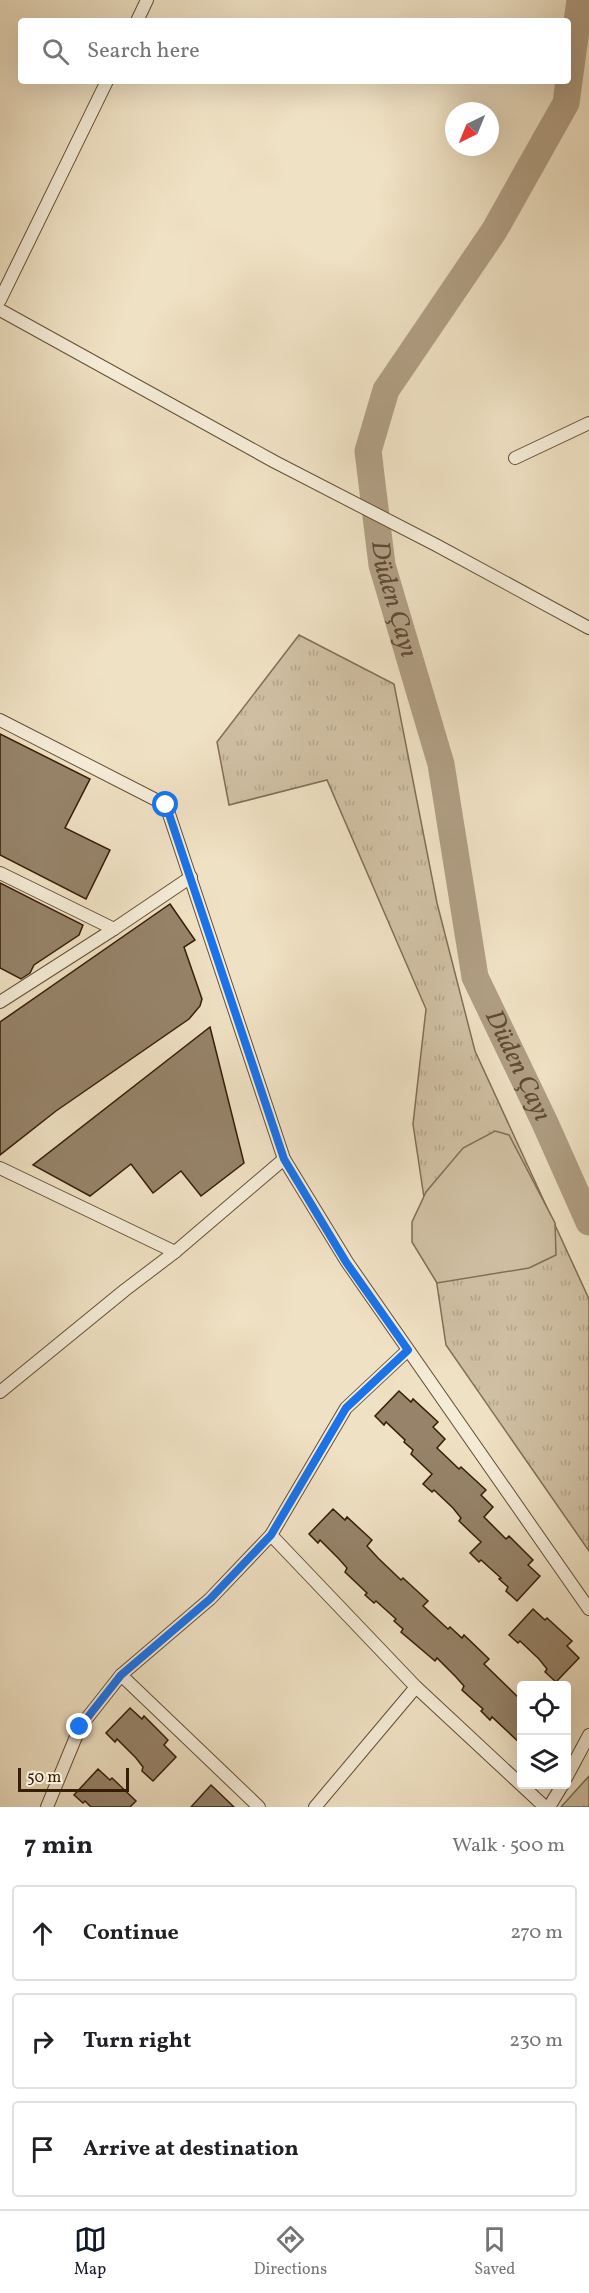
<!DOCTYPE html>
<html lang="en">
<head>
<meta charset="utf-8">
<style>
	body { margin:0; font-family:Vollkorn,serif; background:#f2f2f2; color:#202124 }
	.controls { position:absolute; right:18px; bottom:18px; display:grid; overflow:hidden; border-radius:6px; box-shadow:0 6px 24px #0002 }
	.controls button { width:54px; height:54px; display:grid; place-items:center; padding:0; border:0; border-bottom:2px solid #e0e0e0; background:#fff; color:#202124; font:30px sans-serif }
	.compass { position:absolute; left:445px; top:102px; width:54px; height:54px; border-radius:50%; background:#fff; box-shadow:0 6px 24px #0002; rotate:223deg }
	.scale { position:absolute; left:18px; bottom:15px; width:111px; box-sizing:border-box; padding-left:6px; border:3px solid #361d07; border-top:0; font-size:16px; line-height:21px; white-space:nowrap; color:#361d07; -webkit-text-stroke:4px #f5ecd8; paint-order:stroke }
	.stop { position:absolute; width:18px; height:18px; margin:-14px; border:4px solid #1a73e8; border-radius:50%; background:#fff }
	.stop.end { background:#1a73e8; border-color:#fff; box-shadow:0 2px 6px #0008 }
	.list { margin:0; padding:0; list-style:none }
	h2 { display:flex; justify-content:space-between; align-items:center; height:78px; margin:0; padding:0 24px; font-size:26px }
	h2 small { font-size:20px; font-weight:400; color:#757577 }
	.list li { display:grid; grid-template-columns:39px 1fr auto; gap:18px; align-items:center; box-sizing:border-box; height:96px; margin:0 12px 12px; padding:0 12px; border:2px solid #e0e0e0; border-radius:6px }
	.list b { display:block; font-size:22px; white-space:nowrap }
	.list em { font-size:20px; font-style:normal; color:#757577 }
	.icon { flex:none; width:33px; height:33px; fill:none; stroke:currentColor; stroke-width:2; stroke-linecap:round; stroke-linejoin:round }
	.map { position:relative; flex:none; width:589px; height:1807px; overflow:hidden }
	.search { position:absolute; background:#fff; box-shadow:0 6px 24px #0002; left:18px; right:18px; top:18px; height:66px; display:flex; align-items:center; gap:15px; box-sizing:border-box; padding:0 21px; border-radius:6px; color:#757577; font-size:22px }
	.sheet { height:402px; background:#fff }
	nav { display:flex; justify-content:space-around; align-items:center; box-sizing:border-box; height:84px; border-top:2px solid #e0e0e0; background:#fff; font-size:16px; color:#757577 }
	nav a { display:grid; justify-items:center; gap:3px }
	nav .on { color:#111827 }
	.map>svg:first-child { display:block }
</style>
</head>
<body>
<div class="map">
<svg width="589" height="1807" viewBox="0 0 589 1807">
	<defs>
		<pattern id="grass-tufts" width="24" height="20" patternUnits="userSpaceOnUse" patternTransform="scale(1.5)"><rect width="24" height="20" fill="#d0c0a3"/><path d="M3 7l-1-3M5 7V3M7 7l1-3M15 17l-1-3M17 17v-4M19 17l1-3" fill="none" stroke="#b3a58b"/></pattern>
	</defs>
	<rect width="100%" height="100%" fill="#efe1c3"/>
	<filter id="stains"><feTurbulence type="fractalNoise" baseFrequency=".00333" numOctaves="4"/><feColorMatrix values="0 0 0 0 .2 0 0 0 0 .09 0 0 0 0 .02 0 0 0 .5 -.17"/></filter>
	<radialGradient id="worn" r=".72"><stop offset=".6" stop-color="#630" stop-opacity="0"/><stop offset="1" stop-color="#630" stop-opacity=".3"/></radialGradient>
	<g fill="url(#grass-tufts)" stroke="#836e55" stroke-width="1.5">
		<path d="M299 635 394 684 437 903 475 1051 589 1299V1551L446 1345 413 1124 426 1009 327 780 229 805 217 742Z"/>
		<path d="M589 1776V1807H561Z"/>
	</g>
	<path fill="#d0c0a3" stroke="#836e55" stroke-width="1.5" d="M495 1131 509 1135 555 1223 556 1255 529 1268 437 1283 412 1242V1222L426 1192 463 1148Z"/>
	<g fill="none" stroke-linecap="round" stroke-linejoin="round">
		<path stroke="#b09e83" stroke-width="27" id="s1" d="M580 0 566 103 494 231 386 390 368 451 382 565 441 764 475 977 545 1123 589 1222"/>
	</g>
	<g fill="#968369" stroke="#361d07" stroke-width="1.5">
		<path d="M0 734 90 779 65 828 110 850 86 899 0 855Z"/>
		<path d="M0 883 83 925 79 935 34 965 30 973 21 979 0 968Z"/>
		<path d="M170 904 195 940 184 947 202 999 200 1006 189 1019 56 1111 0 1155V1022Z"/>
		<path d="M210 1027 244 1163 201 1196 181 1171 153 1193 131 1164 90 1196 33 1165Z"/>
		<path d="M399 1391 411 1402 413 1399 438 1422 433 1427 445 1439 437 1448 459 1469 461 1467 486 1490 481 1495 493 1507 484 1517 506 1539 509 1536 533 1560 528 1565 540 1576 517 1601 506 1591 508 1587 499 1579 501 1578 481 1560 479 1562 470 1553 481 1542 459 1521 461 1518 453 1508 434 1490 432 1492 423 1484 432 1474 411 1454 413 1450 404 1442 405 1440 386 1422 384 1425 375 1416Z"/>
		<path d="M333 1509 345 1520 347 1517 372 1540 367 1546 378 1558 401 1580 403 1578 428 1601 423 1606 448 1629 450 1627 462 1638 464 1635 489 1659 484 1664 522 1701V1745L492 1717 490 1720 481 1711 483 1709 462 1690 464 1686 456 1677 437 1658 435 1661 401 1632 403 1629 394 1621 396 1619 376 1601 374 1603 365 1595 367 1593 345 1572 347 1568 339 1559 320 1540 318 1543 309 1534Z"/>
		<path d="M533 1609 545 1620 547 1618 572 1641 567 1646 579 1658 556 1682 545 1672 547 1669 539 1659 520 1641 518 1643 509 1635Z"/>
		<path d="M130 1708 142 1719 144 1716 168 1740 164 1745 176 1757 153 1781 142 1771 143 1767 136 1758 117 1739 115 1742 106 1733Z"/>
		<path d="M98 1769 110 1780 112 1778 136 1801 130 1807H91L85 1801 83 1803 74 1795Z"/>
		<path d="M211 1785 234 1807H191Z"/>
	</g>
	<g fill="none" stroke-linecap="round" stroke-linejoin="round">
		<defs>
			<g id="minor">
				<path d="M137 21 147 0"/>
				<path d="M0 300 107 81"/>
				<path d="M0 310 275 462 436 545 589 628"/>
				<path d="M515 458 589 423"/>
				<path d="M0 720 166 805 284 1159 347 1262 589 1609"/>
				<path d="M0 873 114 929"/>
				<path d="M0 1002 114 929 191 877"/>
				<path d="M0 1168 175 1252"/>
				<path d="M0 1392 125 1290 175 1252 284 1159"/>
				<path d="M271 1535 416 1687 545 1807"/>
				<path d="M121 1675 259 1807"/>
				<path d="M566 1778 589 1735"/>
				<path d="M47 1807 80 1727 121 1675 210 1599 271 1535 346 1408 408 1350"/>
				<path d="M315 1807 416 1687"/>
				<path d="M549 1807 563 1784"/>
			</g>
		</defs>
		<use href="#minor" stroke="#644e36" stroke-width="14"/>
		<use href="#minor" stroke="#f5ecd8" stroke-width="12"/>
	</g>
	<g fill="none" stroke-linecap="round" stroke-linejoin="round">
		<path stroke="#1a73e8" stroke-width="8" d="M80 1727 121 1675 210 1599 271 1535 346 1408 408 1350 346 1262 284 1159 166 805"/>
	</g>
	<g text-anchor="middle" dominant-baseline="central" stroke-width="4.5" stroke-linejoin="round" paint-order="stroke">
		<g font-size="26" font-style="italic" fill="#614a32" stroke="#f5ecd8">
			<text stroke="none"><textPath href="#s1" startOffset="657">Düden Çayı</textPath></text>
			<text stroke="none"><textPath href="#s1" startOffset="1143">Düden Çayı</textPath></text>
		</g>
	</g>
	<rect width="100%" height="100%" filter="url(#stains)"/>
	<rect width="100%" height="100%" fill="url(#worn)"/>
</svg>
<div class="controls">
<button><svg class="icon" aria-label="locate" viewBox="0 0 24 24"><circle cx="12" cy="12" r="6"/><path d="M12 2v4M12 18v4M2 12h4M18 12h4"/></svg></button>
<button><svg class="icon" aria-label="layers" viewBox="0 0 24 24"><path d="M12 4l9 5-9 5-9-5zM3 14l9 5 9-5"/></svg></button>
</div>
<svg class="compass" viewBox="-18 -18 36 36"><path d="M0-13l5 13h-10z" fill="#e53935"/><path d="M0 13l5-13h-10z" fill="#757577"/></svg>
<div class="scale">50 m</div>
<div class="stop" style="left:166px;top:805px"></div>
<div class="stop end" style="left:80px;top:1727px"></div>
<div class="search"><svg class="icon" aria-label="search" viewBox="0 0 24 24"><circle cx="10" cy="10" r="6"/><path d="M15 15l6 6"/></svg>Search here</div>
</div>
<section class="sheet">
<h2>7 min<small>Walk · 500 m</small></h2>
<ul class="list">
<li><svg class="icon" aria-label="ahead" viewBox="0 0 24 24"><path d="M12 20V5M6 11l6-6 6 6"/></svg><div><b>Continue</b></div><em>270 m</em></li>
<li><svg class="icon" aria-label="right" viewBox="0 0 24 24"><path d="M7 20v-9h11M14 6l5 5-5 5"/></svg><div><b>Turn right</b></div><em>230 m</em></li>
<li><svg class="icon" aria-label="arrive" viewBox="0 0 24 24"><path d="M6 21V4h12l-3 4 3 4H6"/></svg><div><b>Arrive at destination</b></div></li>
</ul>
</section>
<nav>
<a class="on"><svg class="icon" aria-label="map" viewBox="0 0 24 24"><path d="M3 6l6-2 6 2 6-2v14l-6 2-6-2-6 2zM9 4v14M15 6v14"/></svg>Map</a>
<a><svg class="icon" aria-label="directions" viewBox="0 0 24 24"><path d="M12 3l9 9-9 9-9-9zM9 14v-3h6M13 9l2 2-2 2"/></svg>Directions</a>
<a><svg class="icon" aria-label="saved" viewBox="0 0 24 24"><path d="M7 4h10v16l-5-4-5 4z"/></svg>Saved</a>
</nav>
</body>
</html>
